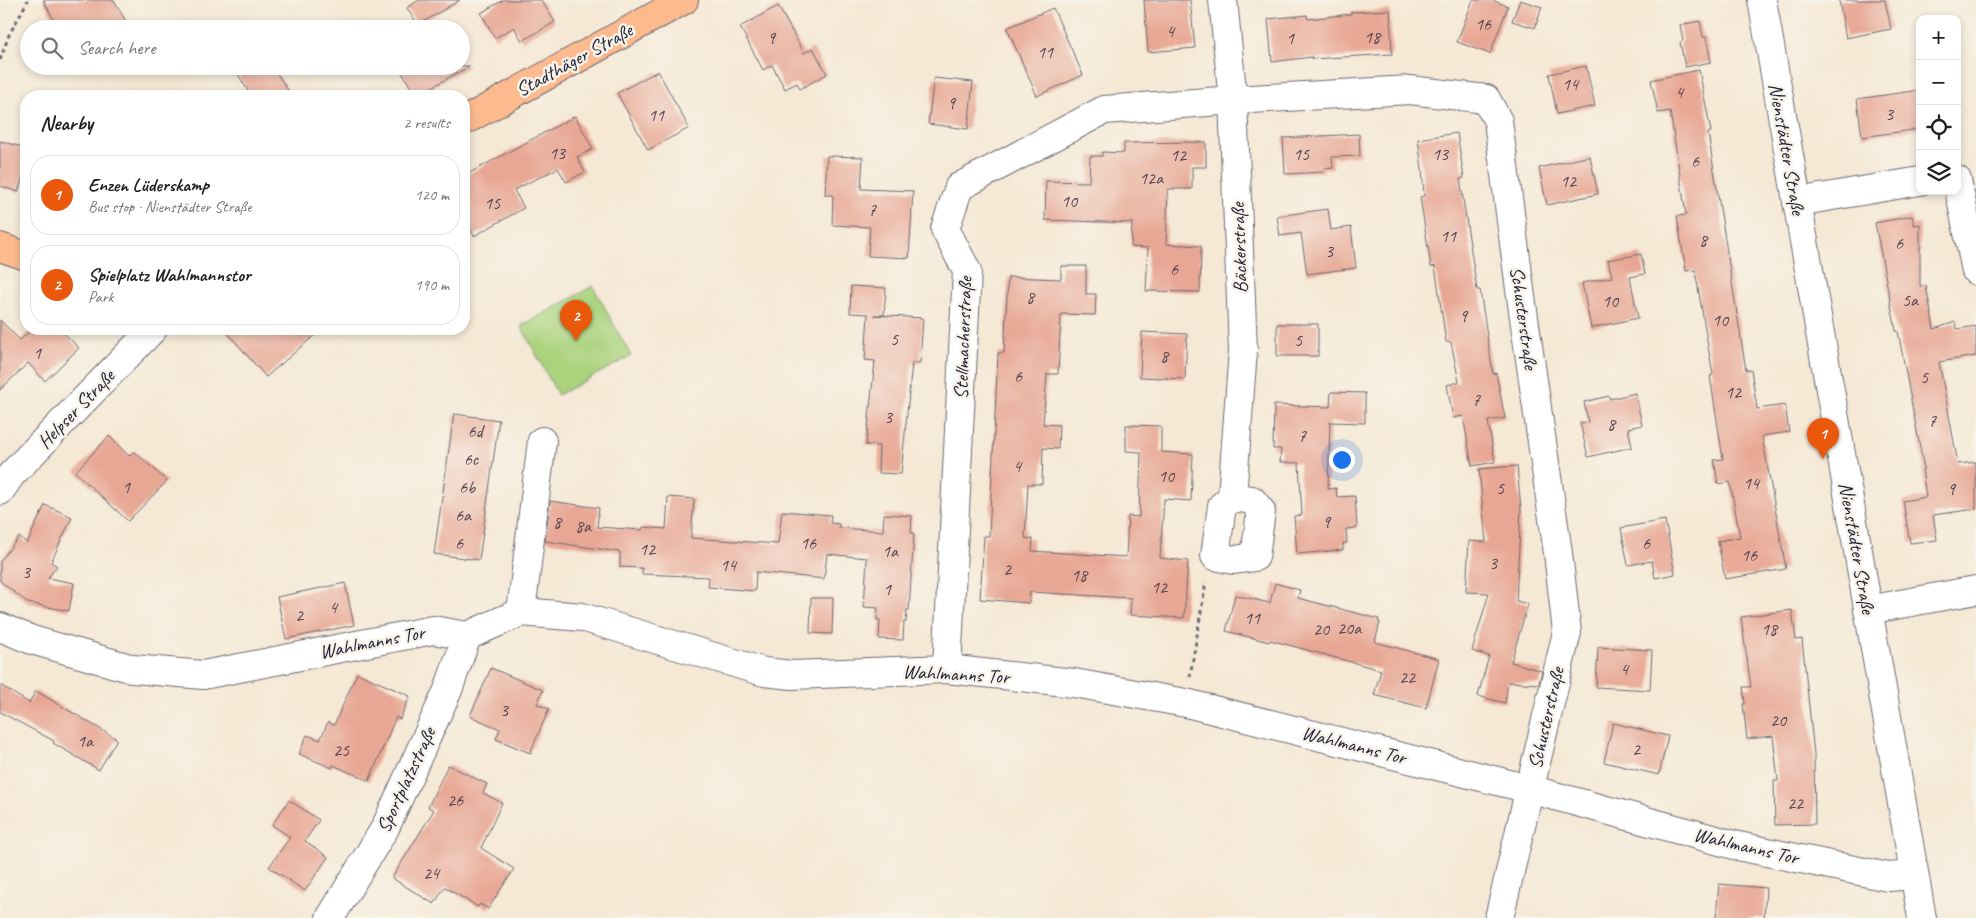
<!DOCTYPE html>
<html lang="en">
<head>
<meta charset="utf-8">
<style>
	body { margin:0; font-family:Caveat,sans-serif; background:#f6f6f6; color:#202124 }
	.controls { position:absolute; right:15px; top:15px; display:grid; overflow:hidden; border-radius:10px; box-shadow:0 2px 8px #0003 }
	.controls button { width:45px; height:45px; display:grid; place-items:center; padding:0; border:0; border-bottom:1px solid #e0e0e0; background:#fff; color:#202124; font:25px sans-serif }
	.you { position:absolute; left:1341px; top:459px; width:18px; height:18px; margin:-12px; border:4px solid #fff; border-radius:50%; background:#1a73e8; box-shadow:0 0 0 8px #1a73e833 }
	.badge { display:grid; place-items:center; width:32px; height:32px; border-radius:50%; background:#ea580c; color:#fff; font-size:16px; font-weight:700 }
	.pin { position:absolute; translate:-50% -41px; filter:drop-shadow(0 1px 2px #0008) }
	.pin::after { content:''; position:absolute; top:26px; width:18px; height:15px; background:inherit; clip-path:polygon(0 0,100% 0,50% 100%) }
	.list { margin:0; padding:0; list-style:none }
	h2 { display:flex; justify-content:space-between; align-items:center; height:65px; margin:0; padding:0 20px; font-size:21px }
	h2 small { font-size:16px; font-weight:400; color:#757577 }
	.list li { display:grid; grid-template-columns:32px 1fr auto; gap:15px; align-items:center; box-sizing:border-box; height:80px; margin:0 10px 10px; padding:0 10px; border:1px solid #e0e0e0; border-radius:20px }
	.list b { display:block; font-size:19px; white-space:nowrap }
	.list p { margin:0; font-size:16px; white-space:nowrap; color:#757577 }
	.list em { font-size:16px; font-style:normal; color:#757577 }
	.icon { flex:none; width:28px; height:28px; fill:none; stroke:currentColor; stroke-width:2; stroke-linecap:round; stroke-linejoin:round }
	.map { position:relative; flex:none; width:1976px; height:918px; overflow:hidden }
	.search { position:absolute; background:#fff; box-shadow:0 2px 8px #0003; left:20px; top:20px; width:450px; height:55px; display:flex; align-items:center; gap:12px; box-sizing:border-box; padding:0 18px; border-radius:28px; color:#757577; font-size:19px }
	.panel { position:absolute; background:#fff; box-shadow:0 2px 8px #0003; left:20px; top:90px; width:450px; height:245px; border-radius:20px }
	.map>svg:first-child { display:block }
</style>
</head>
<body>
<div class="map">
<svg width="1976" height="918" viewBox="0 0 1976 918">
	<rect width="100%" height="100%" fill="#f7f3e8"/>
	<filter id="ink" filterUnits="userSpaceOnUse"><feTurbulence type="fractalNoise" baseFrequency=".02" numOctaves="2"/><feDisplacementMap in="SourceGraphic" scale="10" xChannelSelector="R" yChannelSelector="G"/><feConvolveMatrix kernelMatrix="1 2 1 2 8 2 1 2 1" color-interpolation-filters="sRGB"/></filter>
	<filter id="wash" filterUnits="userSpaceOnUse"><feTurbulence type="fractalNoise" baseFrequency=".0096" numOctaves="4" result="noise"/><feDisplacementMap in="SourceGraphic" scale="20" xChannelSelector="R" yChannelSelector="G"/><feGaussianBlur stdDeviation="1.12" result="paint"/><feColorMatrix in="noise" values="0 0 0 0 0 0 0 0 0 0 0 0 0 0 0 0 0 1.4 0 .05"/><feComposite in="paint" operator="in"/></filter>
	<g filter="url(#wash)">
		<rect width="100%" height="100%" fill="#f5e8d4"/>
		<path fill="#abd37e" stroke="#667a5c" d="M593 286 631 356 558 395 521 326Z"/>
		<g id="blocks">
			<g fill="#e8a794">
				<path d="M43 0H114L130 29H59Z"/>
				<path d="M419 0H460L418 25 407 8Z"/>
				<path d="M503 0H541L555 22 522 41 514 27 495 38 481 13Z"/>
				<path d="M1144 0H1190L1195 48 1148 52Z"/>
				<path d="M1473 0H1491L1508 6 1490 54 1457 42Z"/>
				<path d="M1520 0 1542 7 1535 28 1512 21Z"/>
				<path d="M1839 0H1885L1891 29 1846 38Z"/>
				<path d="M778 6 804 53 813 48 827 74 800 89 797 83 785 89 772 65 763 70 740 27Z"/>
				<path d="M1053 8 1083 75 1037 96 1007 28Z"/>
				<path d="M1390 10 1392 54 1312 59V57L1272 62 1268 19 1307 15 1308 19 1351 14V12Z"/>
				<path d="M1700 21 1703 37H1706L1711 62 1685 67 1680 42 1683 41 1680 25Z"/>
				<path d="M233 66H272L292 96H251Z"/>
				<path d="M398 66H470L416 96Z"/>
				<path d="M1586 66 1595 106 1557 114 1549 74Z"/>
				<path d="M1699 70 1711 132 1708 133 1746 370H1751L1757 409 1785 405 1789 432 1762 436 1786 569 1725 579 1718 541 1740 537 1730 482 1718 484 1714 460 1723 459 1710 376 1713 375 1695 270 1686 271 1677 216 1686 215 1670 111 1658 113 1651 80Z"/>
				<path d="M658 71 689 128 648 150 617 93Z"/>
				<path d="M934 78 973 82 968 129 928 124Z"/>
				<path d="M1920 90V129L1862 137 1857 99Z"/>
				<path d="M575 116 593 149 577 157 585 172 566 182 558 168 514 190 524 208 474 236 464 219V176Z"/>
				<path d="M1457 133 1464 178 1460 179 1477 290H1480L1493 374 1496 373 1505 418 1488 421 1495 462 1472 466 1463 416 1453 418 1447 385 1459 382 1451 342H1446L1435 266 1431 267 1420 197 1424 196 1422 169 1418 139Z"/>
				<path d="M1359 134 1360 156 1332 157 1333 168 1323 169 1324 172 1285 174 1283 138Z"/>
				<path d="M0 141 26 148V166L18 192 0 186Z"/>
				<path d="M1206 142V167H1192V189H1168L1166 244 1201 246 1200 292 1146 291 1148 248 1131 247 1132 223 1045 220 1046 181 1089 182 1090 156H1102V152L1124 153V143Z"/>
				<path d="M827 156 863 157 861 189 913 191 909 258 868 256 870 227 832 225 833 195H825Z"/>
				<path d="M1590 156 1598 194 1547 205 1539 168Z"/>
				<path d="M1328 209 1331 230 1351 227 1356 268 1307 274 1301 233 1280 236 1277 216Z"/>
				<path d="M1912 216 1914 225 1920 224V286H1926L1934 329 1955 322 1957 329 1976 326V356L1939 362 1958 464 1976 462V509L1933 515 1937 540 1910 543 1903 501 1926 497 1922 469H1924L1898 331H1896L1875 223Z"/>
				<path d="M1641 254 1645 274 1630 277 1638 318 1591 328 1582 283 1612 277 1608 260Z"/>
				<path d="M1061 266H1086V294H1096L1095 315 1061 314 1058 374H1047L1043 424 1059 425 1058 449 1043 448 1042 484H1028L1025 538 1033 539 1032 551 1126 557 1128 516 1139 517 1141 452 1126 451V425L1161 426V452L1193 454 1191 501 1164 499 1160 558 1188 561 1184 618 1130 615 1131 598 1030 592 1029 603 980 599 984 536H989L998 353H1004L1008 277 1061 279Z"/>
				<path d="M851 286 886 288 884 315H874L923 318 920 363H912L901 474 878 473 879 446 866 445 875 361 865 360 868 314 850 313Z"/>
				<path d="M0 320 20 340 32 329H60L79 348 45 381 28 363 0 390Z"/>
				<rect x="1277" y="324" width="41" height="32"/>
				<path d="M224 329H322L266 377Z"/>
				<path d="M1142 332 1187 334 1185 379 1140 377Z"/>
				<path d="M1331 392 1365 393V423L1330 422 1328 489 1336 488 1337 497 1355 496 1357 528 1346 529 1347 543H1343V550L1297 554 1294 516 1302 515 1299 463 1280 462 1281 449H1273L1274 405 1330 407Z"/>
				<path d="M1635 393 1642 425 1628 428 1632 447 1588 457 1580 423 1588 422 1584 402 1609 396 1610 399Z"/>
				<path d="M454 414 499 420 479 560 434 554Z"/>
				<path d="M109 436 129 456 134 451 167 481 128 521 75 472Z"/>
				<path d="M1517 466 1521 510 1516 601 1528 604 1511 662 1542 671 1539 684 1508 682 1505 703 1478 696 1489 656 1472 651 1489 593 1466 592 1469 541 1486 542 1479 469Z"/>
				<path d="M668 497 694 499 691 538 778 544 782 511 831 515 830 523 839 524V528L883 531 884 514 912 516 911 533H914L909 610H907L906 622H904L903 640 879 639 880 620H877L878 608 864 607 867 558 827 554 824 579 756 572 755 591 708 587 709 577 642 574V568L620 567V552L545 541 550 501 599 508 597 527 642 530 643 527 666 529Z"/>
				<path d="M45 505 72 517 51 562 57 566 48 578 74 583 69 611 28 603 0 581V561L19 537 27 543Z"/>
				<path d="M1665 520 1675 574 1655 578 1652 561 1628 565 1621 528Z"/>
				<path d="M345 583 354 625 286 639 277 597Z"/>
				<path d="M1275 583 1300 590 1298 598 1379 619 1378 621 1380 622 1375 642 1439 659 1426 708 1374 695 1381 670 1270 640 1269 642 1226 631 1235 595 1270 603Z"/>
				<path d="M811 598H833L832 634 810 633Z"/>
				<path d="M1792 610 1796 640 1802 639 1814 754 1815 824 1775 825 1774 781H1778L1773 736 1747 739 1743 704H1745L1743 687H1751L1741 617Z"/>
				<path d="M1598 647 1652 650 1650 690 1596 687Z"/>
				<path d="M491 668 543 690 537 704 549 709 530 753 496 739 500 729 470 716Z"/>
				<path d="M357 673 410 696 400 719 396 717 369 781 333 765 332 768 299 754 307 735 320 740 328 722 334 725Z"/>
				<path d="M0 685 29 703 36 691 117 739 99 770 53 743 54 741 0 712Z"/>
				<path d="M1613 723 1668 736 1659 775 1604 762Z"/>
				<path d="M448 765 487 784 483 793 502 803 481 848 514 869 488 909 480 904 478 907 445 887 434 904 392 878 434 810 428 807Z"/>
				<path d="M289 800 319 820 305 841 328 857 305 891 269 867 290 837 272 825Z"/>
				<path d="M1719 884 1766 888 1764 918H1716Z"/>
			</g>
		</g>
	</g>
	<g filter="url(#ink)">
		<use href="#blocks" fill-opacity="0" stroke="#6c6771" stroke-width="1"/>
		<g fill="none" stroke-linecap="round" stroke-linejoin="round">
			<defs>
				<g id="minor">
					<path d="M1223 0 1233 100 1243 350 1232 497 1222 506 1215 556 1234 560 1255 557 1261 511 1252 500 1232 497"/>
					<path d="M1762 0 1922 918"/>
					<path d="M1957 180 1976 271"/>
					<path d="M1797 202 1920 181"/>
					<path d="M0 491 11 475 153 329"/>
					<path d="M1868 610 1976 590"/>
					<path d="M521 612 542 441"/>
					<path d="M0 627 32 640 133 669 203 675 433 630 467 636 521 612 582 617 764 672 792 675 947 669 1074 683 1186 703 1529 789 1738 846 1888 877 1914 875"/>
					<path d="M947 669 967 271 945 229 959 187 1104 110 1233 100 1410 90 1486 99 1498 121 1521 297 1558 553 1567 632 1499 918"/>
					<path d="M330 918 385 828 448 690 467 636"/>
				</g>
				<g id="major">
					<path d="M464 121 684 0"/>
					<path d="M0 247 26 256"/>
				</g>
			</defs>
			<use href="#minor" stroke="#6c6771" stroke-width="30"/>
			<use href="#major" stroke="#6c6771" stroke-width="30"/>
			<g stroke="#6c6771" stroke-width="3" stroke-dasharray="4 4" stroke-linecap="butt">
				<path d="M0 60 9 35 28 0"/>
				<path d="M1190 677 1206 582"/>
			</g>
			<use href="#minor" stroke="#fff" stroke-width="28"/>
			<use href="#major" stroke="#fcba8e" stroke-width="28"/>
		</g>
	</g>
	<g text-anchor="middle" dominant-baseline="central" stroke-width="5" stroke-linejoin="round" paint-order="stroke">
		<g font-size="18" fill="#544351">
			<text x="1483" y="24">16</text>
			<text x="1170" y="31">4</text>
			<text x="1372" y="37">18</text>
			<text x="771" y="38">9</text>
			<text x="1290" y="38">1</text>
			<text x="1045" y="52">11</text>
			<text x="1570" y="84">14</text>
			<text x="1679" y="92">4</text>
			<text x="951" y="103">9</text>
			<text x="1889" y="114">3</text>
			<text x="656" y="115">11</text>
			<text x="557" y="153">13</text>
			<text x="1301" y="154">15</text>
			<text x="1440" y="154">13</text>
			<text x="1178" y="155">12</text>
			<text x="1695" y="161">6</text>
			<text x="1151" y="178">12a</text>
			<text x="1568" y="181">12</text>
			<text x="1069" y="201">10</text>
			<text x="492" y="203">15</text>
			<text x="872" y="210">7</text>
			<text x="1448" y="236">11</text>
			<text x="1703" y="240">8</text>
			<text x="1899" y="243">6</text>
			<text x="1329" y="251">3</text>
			<text x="1174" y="269">6</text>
			<text x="1030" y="297">8</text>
			<text x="1910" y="300">5a</text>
			<text x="1610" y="301">10</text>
			<text x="1463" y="316">9</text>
			<text x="1720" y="320">10</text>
			<text x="894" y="339">5</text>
			<text x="1298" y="340">5</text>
			<text x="37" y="353">1</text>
			<text x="1164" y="356">8</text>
			<text x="1018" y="376">6</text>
			<text x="1924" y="377">5</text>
			<text x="1733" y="392">12</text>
			<text x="1476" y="400">7</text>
			<text x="888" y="417">3</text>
			<text x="1932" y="421">7</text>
			<text x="1611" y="424">8</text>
			<text x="475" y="431">6d</text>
			<text x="1302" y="436">7</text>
			<text x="471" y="459">6c</text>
			<text x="1017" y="466">4</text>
			<text x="1166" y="476">10</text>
			<text x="1751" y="483">14</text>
			<text x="126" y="487">1</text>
			<text x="467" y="487">6b</text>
			<text x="1500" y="488">5</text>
			<text x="1951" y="489">9</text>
			<text x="463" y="515">6a</text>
			<text x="557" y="522">8</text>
			<text x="1326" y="522">9</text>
			<text x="583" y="526">8a</text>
			<text x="459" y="543">6</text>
			<text x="808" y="543">16</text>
			<text x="1646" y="543">6</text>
			<text x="647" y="549">12</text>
			<text x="890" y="551">1a</text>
			<text x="1749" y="555">16</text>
			<text x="1493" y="563">3</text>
			<text x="728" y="565">14</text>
			<text x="1007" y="569">2</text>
			<text x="26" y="572">3</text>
			<text x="1079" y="575">18</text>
			<text x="1159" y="587">12</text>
			<text x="887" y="589">1</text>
			<text x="333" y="607">4</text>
			<text x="299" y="615">2</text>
			<text x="1252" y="618">11</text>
			<text x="1349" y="628">20a</text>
			<text x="1321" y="629">20</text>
			<text x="1769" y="629">18</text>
			<text x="1624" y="669">4</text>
			<text x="1407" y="677">22</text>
			<text x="504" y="710">3</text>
			<text x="1778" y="720">20</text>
			<text x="85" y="741">1a</text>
			<text x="1636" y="749">2</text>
			<text x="341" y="750">25</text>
			<text x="455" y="800">26</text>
			<text x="1795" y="803">22</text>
			<text x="431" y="873">24</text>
		</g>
		<g font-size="20" fill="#22223b" stroke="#f7f3e8">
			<text transform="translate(574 60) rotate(-29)">Stadthäger Straße</text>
			<text transform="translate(1787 149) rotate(80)">Nienstädter Straße</text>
			<text transform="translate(1239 248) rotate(-92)">Bäckerstraße</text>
			<text transform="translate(1524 318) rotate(82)">Schusterstraße</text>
			<text transform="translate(963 338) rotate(-88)">Stellmacherstraße</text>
			<text transform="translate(76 409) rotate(-46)">Helpser Straße</text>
			<text transform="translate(1857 548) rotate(80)">Nienstädter Straße</text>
			<text transform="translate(372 642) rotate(-11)">Wahlmanns Tor</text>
			<text transform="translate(956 674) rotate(3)">Wahlmanns Tor</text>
			<text transform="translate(1546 718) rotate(-77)">Schusterstraße</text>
			<text transform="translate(1354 745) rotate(14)">Wahlmanns Tor</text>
			<text transform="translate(406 780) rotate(-65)">Sportplatzstraße</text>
			<text transform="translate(1746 846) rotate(13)">Wahlmanns Tor</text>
		</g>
	</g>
</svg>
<div class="controls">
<button>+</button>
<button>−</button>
<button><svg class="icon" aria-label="locate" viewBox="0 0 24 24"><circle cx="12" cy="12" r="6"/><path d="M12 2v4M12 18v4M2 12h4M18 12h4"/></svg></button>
<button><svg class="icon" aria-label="layers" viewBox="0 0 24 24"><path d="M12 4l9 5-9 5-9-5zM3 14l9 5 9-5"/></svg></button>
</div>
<div class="you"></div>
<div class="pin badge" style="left:1823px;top:459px">1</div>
<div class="pin badge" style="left:576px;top:341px">2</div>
<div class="search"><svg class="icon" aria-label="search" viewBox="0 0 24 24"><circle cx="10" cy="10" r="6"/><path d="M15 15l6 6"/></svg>Search here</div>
<section class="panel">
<h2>Nearby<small>2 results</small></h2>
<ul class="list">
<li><span class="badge">1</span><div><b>Enzen Lüderskamp</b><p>Bus stop · Nienstädter Straße</p></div><em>120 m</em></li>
<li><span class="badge">2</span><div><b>Spielplatz Wahlmannstor</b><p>Park</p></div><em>190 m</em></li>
</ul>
</section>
</div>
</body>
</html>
